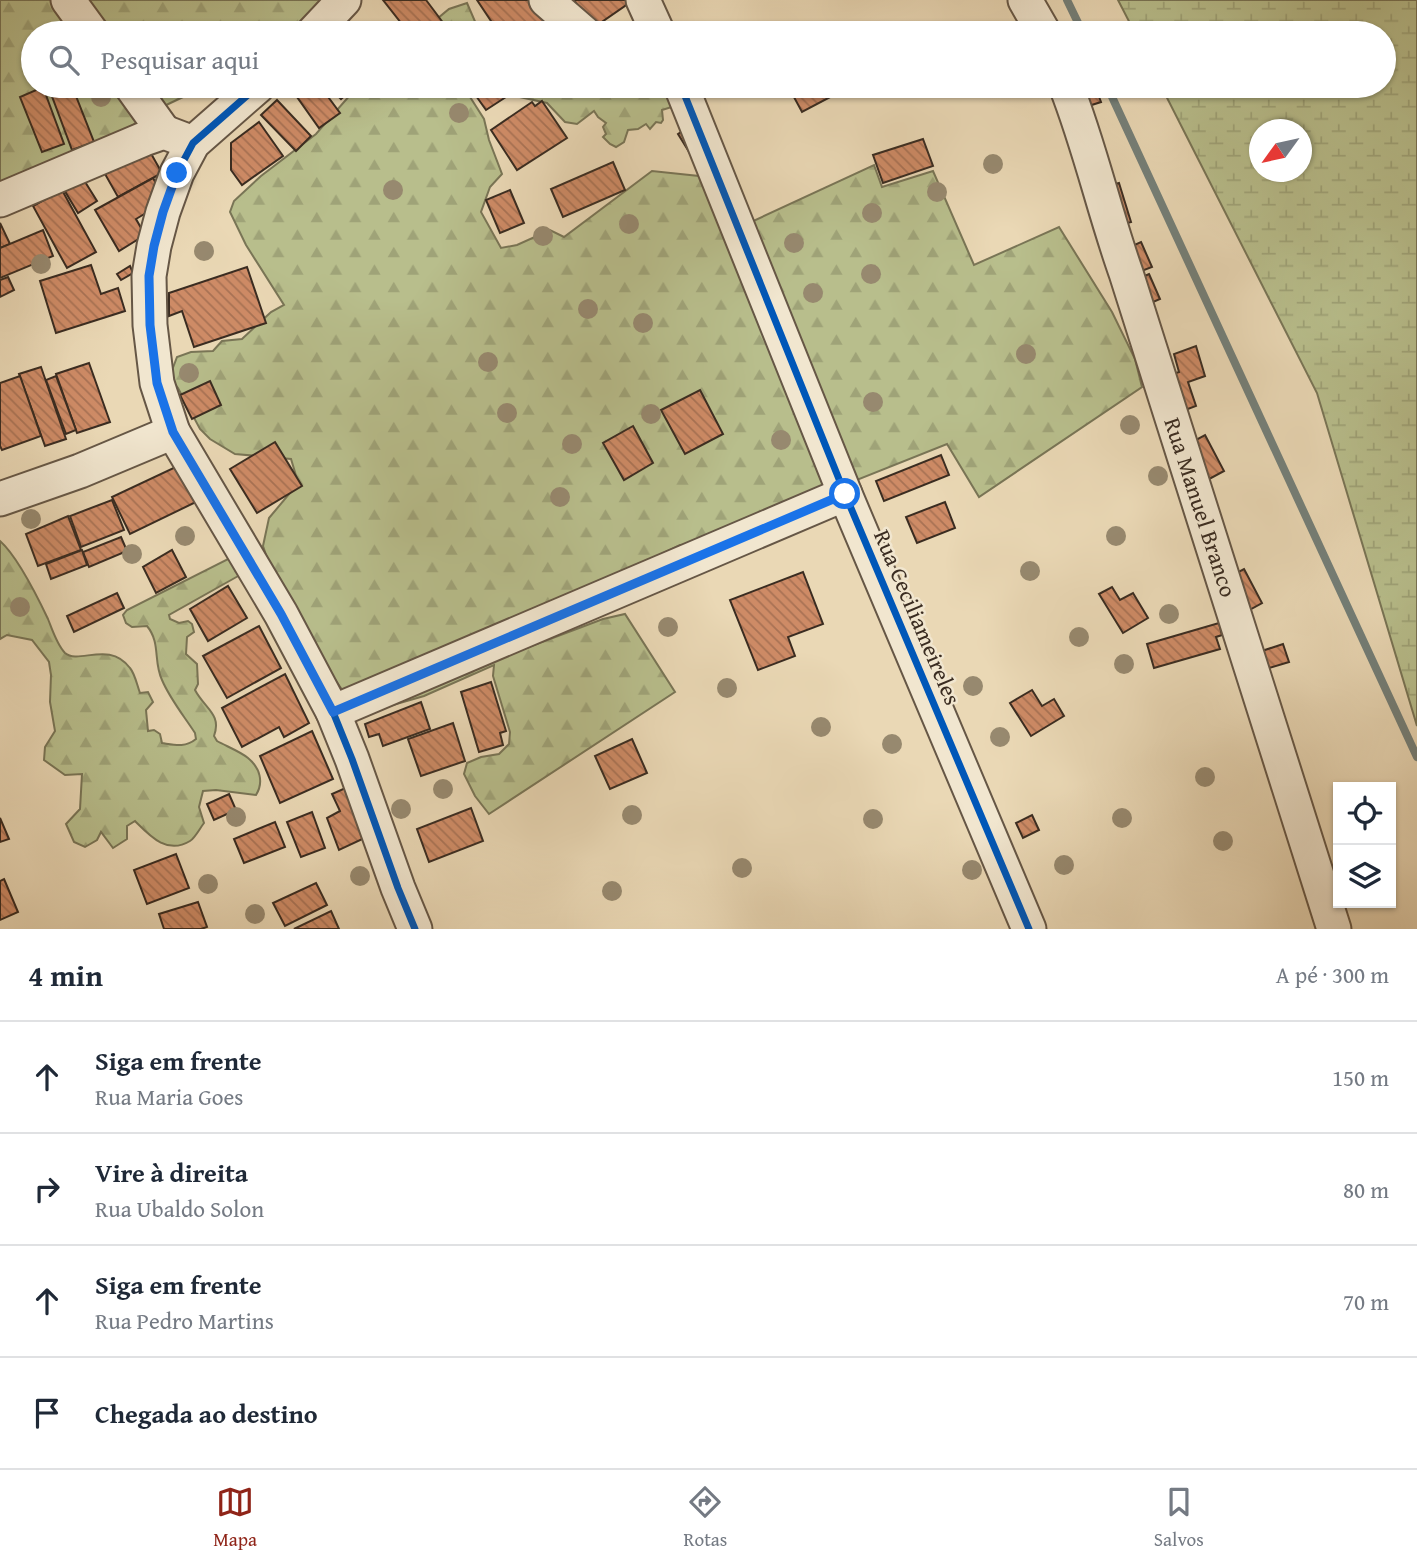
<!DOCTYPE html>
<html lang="pt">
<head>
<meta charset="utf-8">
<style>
	body { margin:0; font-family:"Gentium Book Plus",serif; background:#f6f6f7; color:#1f2937 }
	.controls { position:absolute; right:21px; bottom:21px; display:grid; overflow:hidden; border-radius:0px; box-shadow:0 2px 5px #0004 }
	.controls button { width:63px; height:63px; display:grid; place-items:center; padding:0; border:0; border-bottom:2px solid #e0e1e3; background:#fff; color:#1f2937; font:35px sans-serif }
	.compass { position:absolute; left:1249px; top:119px; width:63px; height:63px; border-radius:50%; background:#fff; box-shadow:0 2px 5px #0004; rotate:237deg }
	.stop { position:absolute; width:21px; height:21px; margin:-16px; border:5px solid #1a73e8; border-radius:50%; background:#fff }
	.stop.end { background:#1a73e8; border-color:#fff; box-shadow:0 2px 7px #0008 }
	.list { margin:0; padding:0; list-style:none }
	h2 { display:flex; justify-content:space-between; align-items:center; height:91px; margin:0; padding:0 28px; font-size:30px }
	h2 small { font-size:23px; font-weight:400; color:#747a83 }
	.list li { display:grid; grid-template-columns:46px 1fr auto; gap:21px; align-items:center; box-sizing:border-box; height:112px; padding:0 28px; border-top:2px solid #e0e1e3 }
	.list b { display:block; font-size:26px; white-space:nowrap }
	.list p { margin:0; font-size:23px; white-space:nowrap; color:#747a83 }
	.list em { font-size:23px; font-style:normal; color:#747a83 }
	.icon { flex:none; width:38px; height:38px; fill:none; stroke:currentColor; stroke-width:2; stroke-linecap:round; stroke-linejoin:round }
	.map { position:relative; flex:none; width:1417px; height:929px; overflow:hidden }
	.search { position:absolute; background:#fff; box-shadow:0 2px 5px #0004; left:21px; right:21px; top:21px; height:77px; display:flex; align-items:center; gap:18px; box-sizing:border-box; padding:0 24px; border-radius:38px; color:#747a83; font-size:26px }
	.sheet { height:539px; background:#fff }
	nav { display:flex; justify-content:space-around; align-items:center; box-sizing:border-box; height:98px; border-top:2px solid #e0e1e3; background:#fff; font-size:19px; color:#747a83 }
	nav a { display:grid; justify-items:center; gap:4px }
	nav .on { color:#8f2418 }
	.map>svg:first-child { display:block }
</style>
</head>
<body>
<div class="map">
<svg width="1417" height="929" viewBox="0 0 1417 929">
	<defs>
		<pattern id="forest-firs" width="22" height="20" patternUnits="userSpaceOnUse" patternTransform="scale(1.75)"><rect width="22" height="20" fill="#b8be8c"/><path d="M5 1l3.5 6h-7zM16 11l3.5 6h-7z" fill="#9fa378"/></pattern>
		<pattern id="wetland-marsh" width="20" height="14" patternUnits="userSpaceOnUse" patternTransform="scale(1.75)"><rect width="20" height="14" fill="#b8be8c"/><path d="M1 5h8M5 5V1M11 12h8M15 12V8" fill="none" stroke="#9fa378"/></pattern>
		<pattern id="building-back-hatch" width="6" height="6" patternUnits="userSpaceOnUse" patternTransform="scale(1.75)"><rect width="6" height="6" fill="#ce8b66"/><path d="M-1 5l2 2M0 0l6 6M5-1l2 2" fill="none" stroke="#a87254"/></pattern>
	</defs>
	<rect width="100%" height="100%" fill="#ead8b5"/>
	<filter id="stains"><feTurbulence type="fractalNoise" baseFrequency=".00286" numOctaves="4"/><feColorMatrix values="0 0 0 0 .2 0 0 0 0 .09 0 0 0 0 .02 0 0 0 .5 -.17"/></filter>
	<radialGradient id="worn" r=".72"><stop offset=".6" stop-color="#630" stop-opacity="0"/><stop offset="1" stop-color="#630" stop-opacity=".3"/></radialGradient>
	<g fill="url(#forest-firs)" stroke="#797556" stroke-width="2">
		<path d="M0 0H326L294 33H33V86H206L160 108 115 136 0 187Z"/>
		<path d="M467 3 480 33H420L449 9Z"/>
		<path d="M358 86H463L484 119 489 140 502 174 490 187 481 212 501 248 517 245 550 230 564 237 652 171 699 176 749 223 874 165 882 187 933 171 974 265 1059 227 1112 312 1135 359 1142 387 979 497 947 444 859 479 829 514 766 542 680 545 591 588 526 648 603 619 625 614 675 692 489 814 475 796 464 774 467 763 481 757 499 754 509 744 510 732 493 676 494 665 424 696 369 712 343 691 283 605 263 546 269 518 290 493 297 479 291 459 235 454 210 439 200 429 178 388 173 382 171 373 177 357 191 352 213 351 222 341 242 339 271 312 284 305 246 245 230 212 234 201 261 176 316 134Z"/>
		<path d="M529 86H679L675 106 662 110 663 120 661 123 656 122 650 129 646 124 638 129 628 130 624 142 616 147 610 144 603 137 606 134 603 127 606 123 598 117 594 111 577 124 565 122 547 103 520 97 518 94Z"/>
		<path d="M0 541C17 556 38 598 48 619 52 629 57 645 65 653 79 665 109 640 130 668 135 674 137 685 140 693L148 692 153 702 146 710 148 731 154 730 160 734 162 743C175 745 185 748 196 739L195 733C184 716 170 699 162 680 153 661 161 643 147 626L132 627 126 623 123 615 127 610 230 558 240 575 169 615 170 619 179 623 188 621 192 624 194 632 187 637 186 654 197 664 198 684 195 690C205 709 222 714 214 736L217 741C226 746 241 752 248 758 260 768 264 782 256 795L216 790 203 791 199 807 204 823C200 828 195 838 190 841 167 855 150 836 135 821L127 826V839L113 848 101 832 97 840 85 847 74 842 66 824 80 809 82 774 65 775 44 760 45 747 55 731 50 702 51 675 49 662 32 640 7 635 0 639Z"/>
	</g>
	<path fill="url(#wetland-marsh)" stroke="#797556" stroke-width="2" fill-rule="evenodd" d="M1118 0H1417V726L1317 393 1161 86H1384V33H1135ZM1260 130H1302V172H1260Z"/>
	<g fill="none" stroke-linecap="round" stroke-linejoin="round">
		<g stroke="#74807a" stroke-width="8">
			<path d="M1067 0 1083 33"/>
			<path d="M1107 86 1417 757"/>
		</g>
	</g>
	<g fill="url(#building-back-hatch)" stroke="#3a2c21" stroke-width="2">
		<path d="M383 0H426L444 24 432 33H409Z"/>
		<path d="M477 0H537L551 20 532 33H499Z"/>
		<path d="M574 0H631L632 1 593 28Z"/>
		<path d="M62 86H72L94 142 72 150 50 91Z"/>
		<path d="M292 86H320L340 113 319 128 290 87Z"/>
		<path d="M328 86H355L341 99Z"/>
		<path d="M469 86H523L486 110Z"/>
		<path d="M788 86H851L802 112Z"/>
		<path d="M1070 86H1095L1101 102 1079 109Z"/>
		<path d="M43 87 64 144 42 152 20 97Z"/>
		<path d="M277 100 311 136 296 151 261 115Z"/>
		<path d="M542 101 567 138 517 170 491 130 532 102 535 106Z"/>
		<path d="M259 122 283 156 242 185 231 170V143Z"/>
		<path d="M687 128 691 155 678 134Z"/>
		<path d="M923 139 933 166 883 183 873 155Z"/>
		<path d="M149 150 162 173 118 197 105 174Z"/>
		<path d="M613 162 625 190 563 217 551 189Z"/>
		<path d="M82 177 97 201 78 213 63 188Z"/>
		<path d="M153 178 166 201 136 219 145 235 119 251 95 210Z"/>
		<path d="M1119 183 1131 222 1111 227 1101 188Z"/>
		<path d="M62 190 96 252 67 268 33 206Z"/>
		<path d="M510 190 524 223 500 233 486 200Z"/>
		<path d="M0 223 10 244 0 248Z"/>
		<path d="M43 230 53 256 0 278V248Z"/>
		<path d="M1141 242 1152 267 1131 275 1121 251Z"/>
		<path d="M91 265 101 294 118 288 125 311 56 333 40 281Z"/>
		<path d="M130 266 133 273 121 280 117 274Z"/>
		<path d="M247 267 266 323 194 347 182 311 169 316V293Z"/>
		<path d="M1149 274 1160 299 1144 306 1133 281Z"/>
		<path d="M8 277 14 290 0 297V280Z"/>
		<path d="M1196 346 1205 376 1188 382 1196 406 1185 410 1160 378 1179 372 1174 354Z"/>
		<path d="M89 363 110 422 77 433 56 374Z"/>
		<path d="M41 367 66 439 45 446 19 374Z"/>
		<path d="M20 376 41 436 2 450 0 446V383Z"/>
		<path d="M56 376 76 430 66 434 46 380Z"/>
		<path d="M210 381 221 405 192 419 180 395Z"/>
		<path d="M700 390 723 434 685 454 661 410Z"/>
		<path d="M633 426 653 463 624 480 603 443Z"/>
		<path d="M1205 435 1224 471 1202 483 1183 447Z"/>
		<path d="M275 442 302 486 257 513 230 469Z"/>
		<path d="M941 455 949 475 884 501 876 481Z"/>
		<path d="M182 464 200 500 130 534 112 497Z"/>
		<path d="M112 500 124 530 81 547 70 516Z"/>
		<path d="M945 502 955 528 917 543 906 517Z"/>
		<path d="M68 516 81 550 38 566 26 534Z"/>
		<path d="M121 537 127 551 89 567 83 552Z"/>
		<path d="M82 550 87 565 51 579 46 564Z"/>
		<path d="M172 550 186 577 156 593 143 567Z"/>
		<path d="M1244 569 1262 603 1244 613 1225 579Z"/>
		<path d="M803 572 823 624 788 637 795 656 758 670 730 600Z"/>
		<path d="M228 586 247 618 208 641 190 609Z"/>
		<path d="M1112 587 1120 600 1133 593 1148 618 1123 633 1099 594Z"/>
		<path d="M117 593 124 608 74 632 67 616Z"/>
		<path d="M1219 623 1222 635 1216 637 1220 649 1154 668 1147 644Z"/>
		<path d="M259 626 281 668 227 698 203 656Z"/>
		<path d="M1283 644 1289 662 1256 672 1250 655Z"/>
		<path d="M285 674 309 723 284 737 279 727 242 747 222 708Z"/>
		<path d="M491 682 506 731 500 733 503 745 479 752 461 692Z"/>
		<path d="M1032 690 1042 706 1054 699 1064 716 1031 736 1010 703Z"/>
		<path d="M421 702 430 729 383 746 379 734 369 737 365 724Z"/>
		<path d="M453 723 465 761 421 776 408 739Z"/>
		<path d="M312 731 333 779 280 803 260 756Z"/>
		<path d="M632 739 647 773 610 789 595 756Z"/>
		<path d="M350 786 371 835 339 850 327 818 340 811 332 794Z"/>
		<path d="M229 794 236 810 214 820 207 804Z"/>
		<path d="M471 808 483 841 429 862 417 829Z"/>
		<path d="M312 812 325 848 301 857 287 822Z"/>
		<path d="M1032 815 1039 830 1023 838 1016 823Z"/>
		<path d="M0 818 9 839 0 842Z"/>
		<path d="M275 822 285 847 244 863 234 839Z"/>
		<path d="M176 854 189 888 147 904 134 870Z"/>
		<path d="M4 879 18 912 0 920V881Z"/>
		<path d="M316 883 327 905 285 926 273 903Z"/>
		<path d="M198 902 207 927 201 929H164L159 914Z"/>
		<path d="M331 911 339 929H294Z"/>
	</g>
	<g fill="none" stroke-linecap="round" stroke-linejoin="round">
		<defs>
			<g id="minor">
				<path d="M68 0 92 33"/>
				<path d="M546 0 584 33"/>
				<path d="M643 0 658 33"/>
				<path d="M1025 0 1044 33"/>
				<path d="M313 33 344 0"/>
				<path d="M131 86 164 132"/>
				<path d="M258 86 193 143 177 173 163 212 154 246 149 276 150 325 157 383 173 432 281 614 333 712 352 759 398 888 415 929"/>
				<path d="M681 86 845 494 1029 929"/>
				<path d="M1066 86C1090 147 1104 211 1126 273L1334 929"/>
				<path d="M0 200 144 139 164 132 193 143"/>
				<path d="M0 499 80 471 173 432"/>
				<path d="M333 712 845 494"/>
			</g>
		</defs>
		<use href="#minor" stroke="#665746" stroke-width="37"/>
		<use href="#minor" stroke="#f1e6cf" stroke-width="33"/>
		<defs>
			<g id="cycleway">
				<path d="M258 86 193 143 177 173 163 212 154 246 149 276 150 325 157 383 173 432 281 614 333 712 352 759 398 888 415 929"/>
				<path d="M681 86 845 494 1029 929"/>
			</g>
		</defs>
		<use href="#cycleway" stroke="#f1e6cf" stroke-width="11"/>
		<use href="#cycleway" stroke="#0057b8" stroke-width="7"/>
	</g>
	<g fill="#97896f">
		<circle cx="101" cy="97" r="10"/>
		<circle cx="459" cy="113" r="10"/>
		<circle cx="993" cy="164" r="10"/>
		<circle cx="393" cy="190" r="10"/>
		<circle cx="937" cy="192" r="10"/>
		<circle cx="872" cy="213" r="10"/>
		<circle cx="629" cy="224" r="10"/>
		<circle cx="543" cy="236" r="10"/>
		<circle cx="794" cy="243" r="10"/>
		<circle cx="204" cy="251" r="10"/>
		<circle cx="41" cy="264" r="10"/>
		<circle cx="871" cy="274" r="10"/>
		<circle cx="813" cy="293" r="10"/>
		<circle cx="588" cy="309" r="10"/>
		<circle cx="643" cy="323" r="10"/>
		<circle cx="1026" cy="354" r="10"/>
		<circle cx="488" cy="362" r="10"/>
		<circle cx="189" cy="373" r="10"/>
		<circle cx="873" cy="402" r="10"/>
		<circle cx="507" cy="413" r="10"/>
		<circle cx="651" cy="414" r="10"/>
		<circle cx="1130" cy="425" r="10"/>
		<circle cx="781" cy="440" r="10"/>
		<circle cx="572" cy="444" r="10"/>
		<circle cx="1158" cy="476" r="10"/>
		<circle cx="560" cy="497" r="10"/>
		<circle cx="31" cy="519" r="10"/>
		<circle cx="185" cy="536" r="10"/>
		<circle cx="1116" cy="536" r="10"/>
		<circle cx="132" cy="554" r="10"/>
		<circle cx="1030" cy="571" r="10"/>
		<circle cx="20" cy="607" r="10"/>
		<circle cx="1169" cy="614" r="10"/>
		<circle cx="668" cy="627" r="10"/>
		<circle cx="1079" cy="637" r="10"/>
		<circle cx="1124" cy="664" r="10"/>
		<circle cx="973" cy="686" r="10"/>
		<circle cx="727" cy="688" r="10"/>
		<circle cx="821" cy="727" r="10"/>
		<circle cx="1000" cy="737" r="10"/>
		<circle cx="892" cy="744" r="10"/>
		<circle cx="1205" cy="777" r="10"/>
		<circle cx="443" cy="789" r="10"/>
		<circle cx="401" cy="809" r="10"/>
		<circle cx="632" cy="815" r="10"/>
		<circle cx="236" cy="817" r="10"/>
		<circle cx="1122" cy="818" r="10"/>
		<circle cx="873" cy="819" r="10"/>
		<circle cx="1223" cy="841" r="10"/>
		<circle cx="1064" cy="865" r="10"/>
		<circle cx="742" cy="868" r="10"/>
		<circle cx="972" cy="870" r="10"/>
		<circle cx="360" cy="876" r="10"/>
		<circle cx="208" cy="884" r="10"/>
		<circle cx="612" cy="891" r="10"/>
		<circle cx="255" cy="914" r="10"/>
	</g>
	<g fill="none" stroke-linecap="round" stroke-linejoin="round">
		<path stroke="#1a73e8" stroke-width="9" d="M177 173 163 212 154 246 149 276 150 325 157 383 173 432 281 614 333 712 845 494"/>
	</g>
	<g text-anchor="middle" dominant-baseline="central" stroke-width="5" stroke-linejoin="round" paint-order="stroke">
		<g font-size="23" fill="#3a2c21" stroke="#f1e6cf">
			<text transform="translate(1201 507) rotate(72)">Rua Manuel Branco</text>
			<text transform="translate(918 617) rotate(67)">Rua Ceciliameireles</text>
		</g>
	</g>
	<rect width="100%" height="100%" filter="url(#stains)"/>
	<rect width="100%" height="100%" fill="url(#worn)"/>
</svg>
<div class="controls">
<button><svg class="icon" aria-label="locate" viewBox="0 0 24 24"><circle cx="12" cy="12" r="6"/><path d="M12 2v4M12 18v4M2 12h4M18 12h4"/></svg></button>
<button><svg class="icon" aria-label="layers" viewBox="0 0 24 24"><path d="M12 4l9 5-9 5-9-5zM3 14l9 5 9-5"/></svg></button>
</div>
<svg class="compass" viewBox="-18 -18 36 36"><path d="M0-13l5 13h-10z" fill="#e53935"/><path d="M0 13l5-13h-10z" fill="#747a83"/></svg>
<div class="stop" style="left:845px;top:494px"></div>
<div class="stop end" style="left:177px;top:173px"></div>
<div class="search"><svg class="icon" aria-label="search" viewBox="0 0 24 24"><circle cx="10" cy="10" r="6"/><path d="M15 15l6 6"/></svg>Pesquisar aqui</div>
</div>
<section class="sheet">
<h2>4 min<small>A pé · 300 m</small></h2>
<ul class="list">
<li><svg class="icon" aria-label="ahead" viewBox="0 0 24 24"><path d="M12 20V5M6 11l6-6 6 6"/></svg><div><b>Siga em frente</b><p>Rua Maria Goes</p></div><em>150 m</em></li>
<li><svg class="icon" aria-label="right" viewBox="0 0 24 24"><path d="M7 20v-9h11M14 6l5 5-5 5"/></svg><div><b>Vire à direita</b><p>Rua Ubaldo Solon</p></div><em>80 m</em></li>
<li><svg class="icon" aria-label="ahead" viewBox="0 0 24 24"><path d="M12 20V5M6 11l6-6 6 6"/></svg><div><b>Siga em frente</b><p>Rua Pedro Martins</p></div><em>70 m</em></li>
<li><svg class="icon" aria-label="arrive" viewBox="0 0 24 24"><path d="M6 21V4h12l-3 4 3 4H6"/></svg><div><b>Chegada ao destino</b></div></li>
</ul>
</section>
<nav>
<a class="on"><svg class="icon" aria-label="map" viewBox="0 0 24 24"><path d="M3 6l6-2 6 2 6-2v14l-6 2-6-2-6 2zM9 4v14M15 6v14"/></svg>Mapa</a>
<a><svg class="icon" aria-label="directions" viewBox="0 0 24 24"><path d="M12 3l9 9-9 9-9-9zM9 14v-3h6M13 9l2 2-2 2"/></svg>Rotas</a>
<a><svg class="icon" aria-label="saved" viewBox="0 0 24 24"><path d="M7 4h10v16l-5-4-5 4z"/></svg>Salvos</a>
</nav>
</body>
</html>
